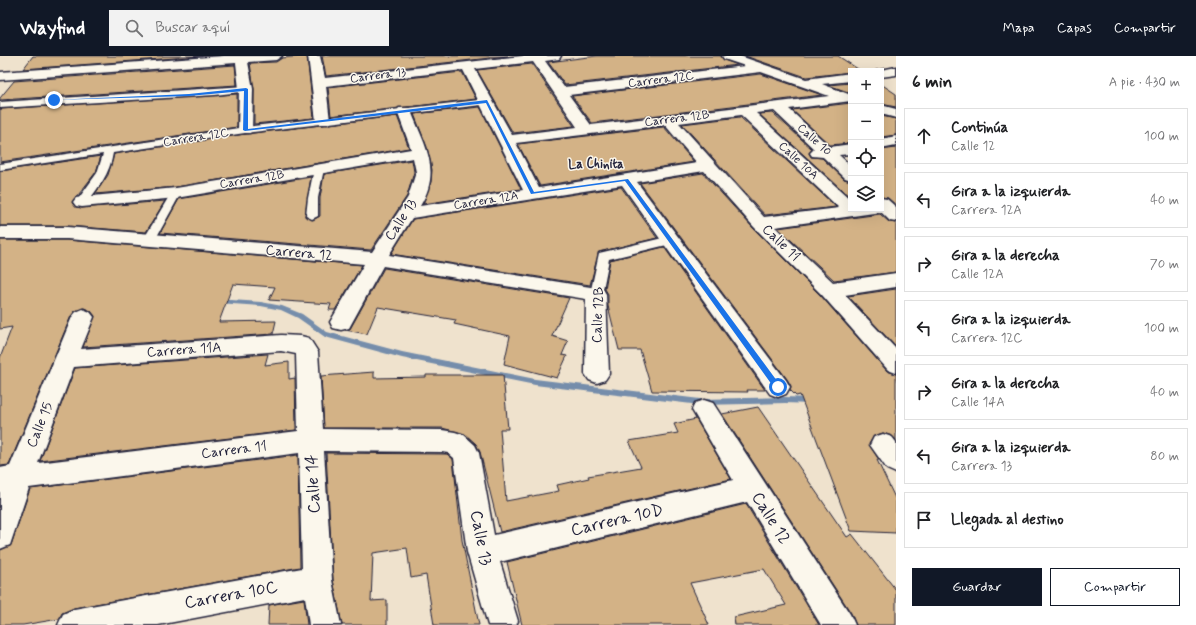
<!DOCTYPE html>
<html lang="es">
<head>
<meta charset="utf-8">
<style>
	body { margin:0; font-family:Mynerve,sans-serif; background:#f2f2f2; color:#202124 }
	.controls { position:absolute; right:12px; top:12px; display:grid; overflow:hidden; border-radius:0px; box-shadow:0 4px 16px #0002 }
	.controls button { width:36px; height:36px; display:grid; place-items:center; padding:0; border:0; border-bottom:1px solid #e0e0e0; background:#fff; color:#202124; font:20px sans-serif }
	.stop { position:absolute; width:12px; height:12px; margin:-9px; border:3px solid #1a73e8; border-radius:50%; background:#fff }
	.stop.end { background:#1a73e8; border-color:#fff; box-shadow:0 1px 4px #0008 }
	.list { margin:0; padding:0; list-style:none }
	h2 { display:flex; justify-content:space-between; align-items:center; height:52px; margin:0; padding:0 16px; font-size:17px }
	h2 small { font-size:13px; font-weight:400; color:#757577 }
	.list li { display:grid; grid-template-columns:26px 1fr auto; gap:12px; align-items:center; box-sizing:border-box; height:56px; margin:0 8px 8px; padding:0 8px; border:1px solid #e0e0e0; border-radius:0px }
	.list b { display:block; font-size:15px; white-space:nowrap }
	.list p { margin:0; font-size:13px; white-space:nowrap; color:#757577 }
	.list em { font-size:13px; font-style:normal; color:#757577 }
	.actions { display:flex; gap:8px; padding:12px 16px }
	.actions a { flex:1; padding:9px 0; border:1px solid #111827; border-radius:0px; text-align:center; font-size:14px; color:#111827 }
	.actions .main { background:#111827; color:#fff }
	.icon { flex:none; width:22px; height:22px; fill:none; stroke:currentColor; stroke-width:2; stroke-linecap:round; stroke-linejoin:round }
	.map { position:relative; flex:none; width:896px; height:569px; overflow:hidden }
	header { display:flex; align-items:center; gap:24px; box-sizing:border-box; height:56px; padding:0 20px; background:#111827; color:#fff }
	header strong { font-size:19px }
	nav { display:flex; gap:22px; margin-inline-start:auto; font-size:14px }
	.search { width:280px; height:36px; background:#f2f2f2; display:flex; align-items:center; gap:10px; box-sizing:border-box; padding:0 14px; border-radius:0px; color:#757577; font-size:15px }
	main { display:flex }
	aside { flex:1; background:#fff }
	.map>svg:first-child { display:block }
</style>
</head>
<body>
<header>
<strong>Wayfind</strong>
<div class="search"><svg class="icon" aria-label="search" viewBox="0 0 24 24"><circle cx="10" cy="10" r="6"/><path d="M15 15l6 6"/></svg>Buscar aquí</div>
<nav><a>Mapa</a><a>Capas</a><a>Compartir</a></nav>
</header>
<main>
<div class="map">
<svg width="896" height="569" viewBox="0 0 896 569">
	<rect width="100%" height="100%" fill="#efe2cd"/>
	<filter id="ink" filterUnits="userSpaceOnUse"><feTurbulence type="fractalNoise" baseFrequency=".025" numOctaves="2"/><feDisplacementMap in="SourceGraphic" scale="8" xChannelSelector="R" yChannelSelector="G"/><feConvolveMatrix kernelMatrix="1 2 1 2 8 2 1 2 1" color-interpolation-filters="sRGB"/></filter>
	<g filter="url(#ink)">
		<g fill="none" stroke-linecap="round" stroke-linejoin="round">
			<path fill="#748dab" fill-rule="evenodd" d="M216 243 261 246 282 250 302 258 327 276 402 296 535 323 700 343 785 341 811 342 814 343 815 345 814 347 811 348 785 347 700 349 535 329 402 302 325 281 298 262 281 254 261 250 218 247 215 245Z"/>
		</g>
		<g fill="#d3b286" stroke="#22223b">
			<path d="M33 0H203L23 13Z"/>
			<path d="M305 0H307L314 62 254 68V33L250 7 276 6 282 2Z"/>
			<path d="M322 0H508L326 20Z"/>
			<path d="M597 0H721L724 4 738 9 565 29 548 6Z"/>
			<path d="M745 0H838L861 15 806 21Z"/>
			<path d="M532 8 574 70 513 77 477 14Z"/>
			<path d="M235 9 237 29 0 44V42L14 25Z"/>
			<path d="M462 16 476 43 331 60 328 31Z"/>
			<path d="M761 18 822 39 592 67 572 40Z"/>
			<path d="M851 27V37L828 29Z"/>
			<path d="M881 28 896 38V51L881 48Z"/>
			<path d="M237 38V71L0 106V53Z"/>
			<path d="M851 47V87L830 89 792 54Z"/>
			<path d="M480 51 521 133 423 148 431 126 432 114 427 91 414 58Z"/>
			<path d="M773 57 812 93 809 97 811 101 822 102 844 123 851 125V142L759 58Z"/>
			<path d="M397 60 409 92 176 131 95 138 108 119 114 98 245 78Z"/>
			<path d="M881 60 896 63V79L881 81Z"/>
			<path d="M740 61 836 151 765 159 682 68Z"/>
			<path d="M664 71 694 106 540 130 518 88Z"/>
			<path d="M896 92V149L888 142 881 141V94Z"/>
			<path d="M101 100 96 116 72 147 76 151 82 152 165 145 146 176 67 170H0V115Z"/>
			<path d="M412 104 414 116 407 140 371 194 160 177 179 143 311 121 305 160 313 164 320 160V142L324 118Z"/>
			<path d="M703 117 753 172 821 240 887 315 896 318V384L892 380 883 377 874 380 869 388 879 404H877L896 444V477L851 475 800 339 796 340 790 334 791 330 787 323 640 127Z"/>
			<path d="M621 131 657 182 599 196 590 229 391 198 413 163Z"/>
			<path d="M880 158 889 166 896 167V216L834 224 778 172Z"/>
			<path d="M0 184H67L362 209 335 254H329L331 248 269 244 275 231 233 228 219 266 276 265 273 278 83 291 95 260 91 255 84 252 75 255 71 260 9 409 0 410V302L12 271 0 273Z"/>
			<path d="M664 191 765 334H747L748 336 652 335 640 294H619L608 250V238L605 233 610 204Z"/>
			<path d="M384 212 569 242 552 280 568 285 562 299 567 300 557 322 504 308 510 280 454 268 456 264 378 251 367 278 345 274 350 273Z"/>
			<path d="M896 233V291L848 240Z"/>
			<path d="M268 298 265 309 289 306V323L295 322 296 374 40 405 75 312Z"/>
			<path d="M374 316V322L426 321V319H503L508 373H500L506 445 559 435 557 429 589 422 588 420 641 411 629 385 678 377 674 368 696 363 731 423 500 476 480 396 476 388 465 378 442 372H324L321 320Z"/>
			<path d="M758 351 847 481 852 478 896 534V569H856L851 557 722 358Z"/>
			<path d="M326 397 442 398H447L453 403 462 484 479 569H434L426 519 411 522 407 492 373 497 371 545 387 544V569H342L333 524Z"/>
			<path d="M298 399 300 511 74 552 62 557 59 563 23 569H0V494L11 489 30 433Z"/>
			<path d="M746 448 819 569H735L734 561 786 549 764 513 690 527 709 569H522L507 506Z"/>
			<path d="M304 543 307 569H268L269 549Z"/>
		</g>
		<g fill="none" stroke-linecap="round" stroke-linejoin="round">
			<defs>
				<g id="lane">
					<path d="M246 30 250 33 249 35 215 39 0 52V46Z"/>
					<path d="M487 43 491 46 490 48 245 77 113 97C110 118 98 132 86 148L82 149 76 146 97 117 103 98 0 114V108L245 71Z"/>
					<path d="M319 110 324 113 318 142V160L312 163 306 160 308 142 314 113Z"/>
					<path d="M176 134 181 137 155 184 153 187H145L143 184 171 137Z"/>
					<path d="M671 180 677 184 675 187 609 203 602 238 601 241H591L590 238 599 197Z"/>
				</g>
				<g id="street">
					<path d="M224 0H282L276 4 248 6 253 33 252 74 250 77H240L238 74 239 33 236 7 0 24V16Z"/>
					<path d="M308 0H320L325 22 522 0H561L559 3 545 5 564 31 745 10 724 3 722 0H740L806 23 851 17V25L822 28 851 39V45L789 53 830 91 851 88V98L839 99 851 110V124L845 122 823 101 812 100 810 97 814 93 774 55 756 57 851 144V153H881V142L887 143 896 151V166L890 165 881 156 775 171 833 226 896 217V231L845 239 896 293V317L888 314 822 239 754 171 704 115 637 126 786 324 790 331 786 338 778 341 770 338 622 129 412 162 389 199 603 233 606 238 609 318 605 324 597 327 589 324 585 318 586 243 383 210 349 272 341 274 333 272 330 266 364 208 67 183H0V171H67L372 196 408 141 416 116 413 102 176 142 82 151 76 150 73 146 76 142 82 141 176 132 411 93 397 55 399 52H409L411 55C425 90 442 115 420 150L523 134 463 14 326 30 330 65 328 68H318L316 65ZM533 6 577 71 512 79 475 13ZM761 16 829 40 591 69 569 39ZM741 59 839 152 764 161 679 67ZM665 69 697 107 539 132 516 87Z"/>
					<path d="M896 11V19L881 21V15H876Z"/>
					<path d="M881 49 896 53V62L881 58Z"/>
					<path d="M896 80V90L881 93V83Z"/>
					<path d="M83 253 90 256 94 261 81 293 281 279 301 280 309 282 318 296 323 373 442 374 455 376 464 379 475 389 479 397 494 479 733 424 692 354 695 347 704 344 713 347 850 558 855 569H821L747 446 500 506 518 565 516 569H488L467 496 454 402 448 397 442 396 324 395 332 524 341 569H309L305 541 158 569H58L63 558 74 553 302 512 299 397 29 432 10 489 0 493V412L10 410 72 261 76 256ZM281 295 296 298 298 375 38 407 74 311Z"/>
					<path d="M883 378 892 381 896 386V417L887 413 870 389 874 381Z"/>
				</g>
			</defs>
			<use href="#lane" stroke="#22223b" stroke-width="3"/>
			<use href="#street" stroke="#22223b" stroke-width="3"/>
			<use href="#lane" fill="#fbf7ec" fill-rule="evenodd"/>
			<use href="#street" fill="#fbf7ec" fill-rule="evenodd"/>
		</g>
	</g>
	<path fill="#1a73e8" d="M246 32 248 33V73L487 44 534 136 628 123 780 329V333H775L625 125 531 138 486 47 245 75 243 74 244 35 189 40 52 44 189 38Z"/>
	<g text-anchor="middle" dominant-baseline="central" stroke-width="3" stroke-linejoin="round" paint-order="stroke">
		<g font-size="12" fill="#22223b" stroke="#fbf7ec">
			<text transform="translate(378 20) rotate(-7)">Carrera 13</text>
			<text transform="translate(661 24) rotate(-7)">Carrera 12C</text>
			<text transform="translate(677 63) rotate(-7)">Carrera 12B</text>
			<text transform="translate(196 82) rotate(-9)">Carrera 12C</text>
			<text transform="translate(814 84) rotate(42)">Calle 10</text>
			<text transform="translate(798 105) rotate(43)">Calle 10A</text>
			<text transform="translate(252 124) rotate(-9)">Carrera 12B</text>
			<text transform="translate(486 145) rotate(-9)">Carrera 12A</text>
		</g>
		<g font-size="13" font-weight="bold" fill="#22223b" stroke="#fbf7ec">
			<text x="596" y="108">La Chinita</text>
		</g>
		<g font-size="14" fill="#22223b" stroke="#fbf7ec">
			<text transform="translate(401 164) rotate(-57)">Calle 13</text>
			<text transform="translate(781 187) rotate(44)">Calle 11</text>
			<text transform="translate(299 197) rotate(5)">Carrera 12</text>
			<text transform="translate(598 259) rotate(-88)">Calle 12B</text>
			<text transform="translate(184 294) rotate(-4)">Carrera 11A</text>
			<text transform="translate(40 369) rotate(-68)">Calle 15</text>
			<text transform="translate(234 394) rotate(-7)">Carrera 11</text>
		</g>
		<g font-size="17" fill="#22223b" stroke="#fbf7ec">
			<text transform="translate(313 428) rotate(-93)">Calle 14</text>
			<text transform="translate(771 462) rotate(58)">Calle 12</text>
			<text transform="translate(617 464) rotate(-13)">Carrera 10D</text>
			<text transform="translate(481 482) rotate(79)">Calle 13</text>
			<text transform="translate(231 539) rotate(-10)">Carrera 10C</text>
		</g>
	</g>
</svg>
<div class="controls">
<button>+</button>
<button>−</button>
<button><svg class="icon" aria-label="locate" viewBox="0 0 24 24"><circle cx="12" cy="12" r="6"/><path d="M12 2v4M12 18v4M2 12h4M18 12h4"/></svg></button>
<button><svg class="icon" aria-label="layers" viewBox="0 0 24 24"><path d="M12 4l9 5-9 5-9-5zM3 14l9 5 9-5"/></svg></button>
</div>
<div class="stop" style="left:778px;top:331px"></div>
<div class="stop end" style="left:54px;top:44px"></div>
</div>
<aside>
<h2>6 min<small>A pie · 430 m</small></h2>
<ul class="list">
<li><svg class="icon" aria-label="ahead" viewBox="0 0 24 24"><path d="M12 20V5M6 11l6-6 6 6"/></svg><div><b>Continúa</b><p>Calle 12</p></div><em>100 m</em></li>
<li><svg class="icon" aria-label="left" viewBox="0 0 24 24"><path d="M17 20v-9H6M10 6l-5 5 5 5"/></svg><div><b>Gira a la izquierda</b><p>Carrera 12A</p></div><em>40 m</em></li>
<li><svg class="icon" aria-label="right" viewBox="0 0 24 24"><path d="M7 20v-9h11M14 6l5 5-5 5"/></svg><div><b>Gira a la derecha</b><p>Calle 12A</p></div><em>70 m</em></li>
<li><svg class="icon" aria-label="left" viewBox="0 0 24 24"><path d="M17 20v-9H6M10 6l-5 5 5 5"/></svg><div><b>Gira a la izquierda</b><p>Carrera 12C</p></div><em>100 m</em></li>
<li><svg class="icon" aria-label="right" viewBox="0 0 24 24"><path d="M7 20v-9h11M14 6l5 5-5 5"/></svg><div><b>Gira a la derecha</b><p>Calle 14A</p></div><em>40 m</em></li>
<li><svg class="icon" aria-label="left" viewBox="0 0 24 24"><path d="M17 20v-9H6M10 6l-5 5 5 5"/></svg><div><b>Gira a la izquierda</b><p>Carrera 13</p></div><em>80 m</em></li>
<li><svg class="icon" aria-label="arrive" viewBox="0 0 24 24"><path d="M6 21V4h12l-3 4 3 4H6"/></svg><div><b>Llegada al destino</b></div></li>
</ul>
<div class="actions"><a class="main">Guardar</a><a>Compartir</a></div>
</aside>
</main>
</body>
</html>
